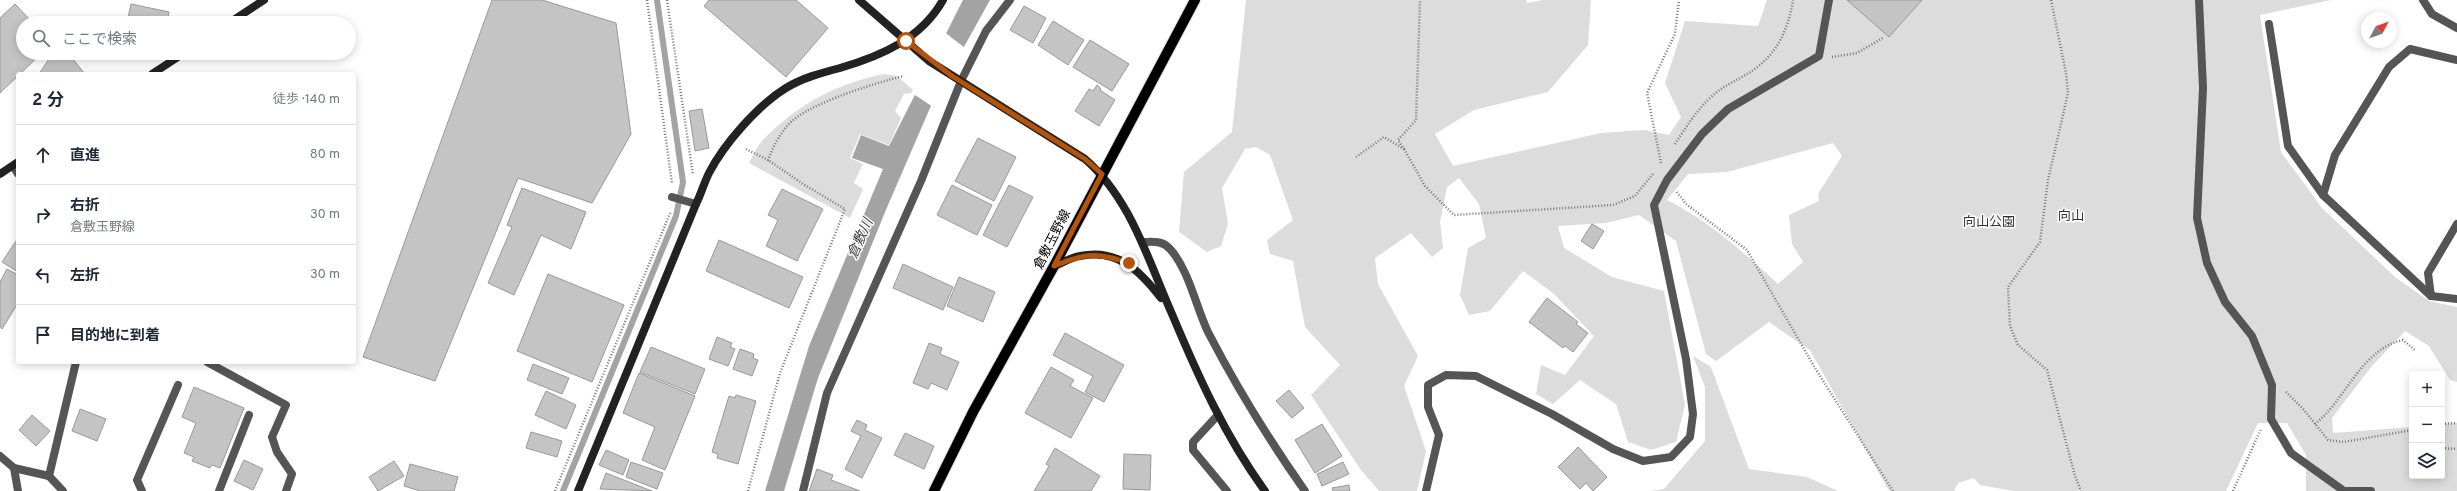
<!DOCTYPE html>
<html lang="ja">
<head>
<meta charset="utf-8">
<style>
	body { margin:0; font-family:Overpass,"Noto Sans JP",sans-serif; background:#f2f2f3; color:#1f2937 }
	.controls { position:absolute; right:12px; bottom:12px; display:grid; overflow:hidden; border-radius:4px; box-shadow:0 2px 10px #0003 }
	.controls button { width:36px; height:36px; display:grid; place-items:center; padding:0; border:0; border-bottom:1px solid #e0e1e3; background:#fff; color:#1f2937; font:20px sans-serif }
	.compass { position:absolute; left:2361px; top:12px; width:36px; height:36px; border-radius:50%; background:#fff; box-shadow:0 2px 10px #0003; rotate:49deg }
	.stop { position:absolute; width:12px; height:12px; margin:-9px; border:3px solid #b45309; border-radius:50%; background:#fff }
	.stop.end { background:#b45309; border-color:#fff; box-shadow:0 1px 4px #0008 }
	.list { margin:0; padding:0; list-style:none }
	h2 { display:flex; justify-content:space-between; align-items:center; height:52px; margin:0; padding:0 16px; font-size:17px }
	h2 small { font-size:13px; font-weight:400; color:#747a83 }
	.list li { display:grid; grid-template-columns:26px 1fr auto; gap:12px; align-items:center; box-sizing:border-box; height:60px; padding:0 16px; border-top:1px solid #e0e1e3 }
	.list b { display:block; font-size:15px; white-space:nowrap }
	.list p { margin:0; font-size:13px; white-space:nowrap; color:#747a83 }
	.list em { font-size:13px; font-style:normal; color:#747a83 }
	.icon { flex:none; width:22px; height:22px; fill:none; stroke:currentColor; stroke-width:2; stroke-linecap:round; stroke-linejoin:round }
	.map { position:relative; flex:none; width:2457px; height:491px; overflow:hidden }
	.search { position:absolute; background:#fff; box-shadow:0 2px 10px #0003; left:16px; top:16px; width:340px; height:44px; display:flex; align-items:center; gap:10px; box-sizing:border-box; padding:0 14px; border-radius:22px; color:#747a83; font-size:15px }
	.panel { position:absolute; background:#fff; box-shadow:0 2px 10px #0003; left:16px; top:72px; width:340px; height:292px; border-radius:4px }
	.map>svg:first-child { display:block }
</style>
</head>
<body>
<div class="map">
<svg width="2457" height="491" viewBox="0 0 2457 491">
	<rect width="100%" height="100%" fill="#fff"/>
	<g fill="#dcdcdc" fill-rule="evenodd">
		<path d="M1246 0H1526L1527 3 1543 0H1591L1588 45 1548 92 1474 110 1435 134 1453 166 1601 133 1644 130 1669 135 1681 117 1665 83 1685 21 1758 26 1767 0H2331L2260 15 2281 152 2322 208 2395 277 2429 301 2457 307V382L2450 380 2429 346 2405 331 2372 366 2332 418 2333 433 2412 427V476H2442V424L2457 423V491H2306V455L2287 423H2258L2226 491H2014L1980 485 1974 478 1958 483 1954 491H1889L1810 350 1769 322 1716 361 1706 354 1676 241 1639 215 1606 223 1558 226 1564 248 1612 277 1664 291 1685 405 1676 442 1651 450 1628 442 1616 404 1580 380 1553 404 1536 394 1541 365 1565 375 1594 336 1553 293 1523 271 1490 311 1469 315 1460 295 1468 248 1486 238 1479 204 1459 178 1447 187 1440 222 1443 248 1432 257 1411 233 1375 258 1378 284 1418 356 1404 386 1426 451 1417 491H1379L1361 470 1311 395 1340 365 1305 327 1293 261 1270 254 1267 240 1293 220 1270 155 1256 147 1245 149 1222 188 1228 224 1221 246 1207 252 1179 232 1184 172 1232 132ZM1833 143 1842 156 1818 194 1819 201 1789 215 1792 244 1803 262 1778 284C1743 252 1709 221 1667 200L1688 174 1727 172Z"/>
		<path d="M884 74 897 76 913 90 911 93 904 94 895 111 901 118 889 145 860 134 850 158 863 164 854 183 863 189 850 218 749 163C753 156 757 146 763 140 796 105 838 83 884 74Z"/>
		<path d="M1693 356 1711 367 1749 469 1807 477 1838 491H1650L1664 489 1705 441V387Z"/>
	</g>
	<path fill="#a3a3a3" d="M963 0H990L930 108 885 212 818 378 784 491H765L809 346 883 169 852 158 861 135 889 146Z"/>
	<path fill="#fff" d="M943 31 965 48 933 107 912 93Z"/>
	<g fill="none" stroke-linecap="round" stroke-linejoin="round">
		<path stroke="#a3a3a3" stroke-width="6" d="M563 491 676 216 683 182 657 0"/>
	</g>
	<g fill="#c4c4c4" stroke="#999">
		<path d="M492 0H542L616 23 631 134 592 203 518 178 435 381 363 357Z"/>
		<path d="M709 0H796L828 28 786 77 704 6Z"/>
		<path d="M1847 0H1922L1889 37Z"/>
		<path d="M15 4 33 23H23V53H42L0 93V18Z"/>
		<path d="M131 4 169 12 167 23H127Z"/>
		<path d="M1024 6 1046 18 1033 43 1010 30Z"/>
		<path d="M1053 21 1084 40 1068 65 1038 45Z"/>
		<path d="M1090 40 1129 64 1112 91 1073 67Z"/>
		<path d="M53 53H68L85 74H39Z"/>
		<path d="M1097 85 1101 89 1100 90 1115 100 1099 126 1075 111 1089 89 1093 91Z"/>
		<path d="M702 109 709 148 695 151 689 111Z"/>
		<path d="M978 138 1016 157 994 201 955 181Z"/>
		<path d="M952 185 992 205 977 235 937 215Z"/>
		<path d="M1009 185 1033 197 1007 247 983 235Z"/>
		<path d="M522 188 586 212 571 249 541 235 514 295 488 283 512 227 507 225Z"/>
		<path d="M782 189 823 209 797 261 766 246 778 220 768 215Z"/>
		<path d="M1592 224 1604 231 1593 249 1581 241Z"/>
		<path d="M18 238V272L2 262Z"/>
		<path d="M719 240 803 277 789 308 706 271Z"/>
		<path d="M903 264 953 287 943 310 893 288Z"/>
		<path d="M7 269 18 275V303L2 329 0 326V282Z"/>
		<path d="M548 274 624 305 592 382 517 351Z"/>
		<path d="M959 277 995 292 983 322 947 306Z"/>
		<path d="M1547 298 1578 322 1576 324 1588 333 1573 352 1565 346 1563 348 1529 322Z"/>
		<path d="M1065 333 1124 365 1104 402 1085 392 1093 376 1053 355Z"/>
		<path d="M717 337 732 343 730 347 735 349 728 366 709 359Z"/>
		<path d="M929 343 942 348 940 354 959 362 947 390 931 383 928 389 913 383Z"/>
		<path d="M651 347 705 369 695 394 640 372Z"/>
		<path d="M740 349 754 354 753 358 758 360 752 376 733 369Z"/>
		<path d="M533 364 569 378 562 394 527 380Z"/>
		<path d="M1051 367 1074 380 1070 386 1093 398 1071 438 1025 413Z"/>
		<path d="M639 373 695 396 665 470 642 460 655 427 623 413Z"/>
		<path d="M194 387 244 408 220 468 212 465 210 468 192 461 194 457 184 453 196 423 182 417Z"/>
		<path d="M1289 390 1304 408 1292 418 1276 401Z"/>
		<path d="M546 391 576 405 566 429 535 415Z"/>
		<path d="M736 395 756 401 738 464 717 458 718 454 712 452 729 396 735 398Z"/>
		<path d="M80 409 106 419 97 441 72 431Z"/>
		<path d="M32 415 50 431 36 446 19 430Z"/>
		<path d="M857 420 867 425 865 430 882 438 862 478 845 469 861 436 851 431Z"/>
		<path d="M1322 424 1342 456 1315 473 1295 440Z"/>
		<path d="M531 432 562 441 557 457 526 448Z"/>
		<path d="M905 433 934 446 924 469 894 455Z"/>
		<path d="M1578 447 1607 477 1593 491 1586 483 1580 489 1558 467Z"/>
		<path d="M1055 448 1100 476 1091 491H1034L1049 466 1046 464Z"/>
		<path d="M606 450 629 460 623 475 599 465Z"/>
		<path d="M1124 454 1151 455 1150 490 1123 489Z"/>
		<path d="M244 460 263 469 253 490 234 481Z"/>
		<path d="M394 461 404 476 378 491 369 477Z"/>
		<path d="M631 462 663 473 657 489 626 477Z"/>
		<path d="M1343 462 1349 474 1322 486 1317 474Z"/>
		<path d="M410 464 458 477 454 491H420L404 486Z"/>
		<path d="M817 469 833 475 831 480 860 491H809Z"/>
		<path d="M606 473 652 491 600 489Z"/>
		<path d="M1349 485 1350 491H1333L1332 488Z"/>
	</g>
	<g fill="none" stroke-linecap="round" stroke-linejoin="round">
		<defs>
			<path id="primary" d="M934 491 973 412 1054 266 1195 0"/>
		</defs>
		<use href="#primary" stroke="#dbdbdb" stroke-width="12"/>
		<g stroke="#777" stroke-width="2.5" stroke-dasharray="1 2" stroke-linecap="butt">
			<path d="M647 0 672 184"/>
			<path d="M667 0 693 175"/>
			<path d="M2051 0 2066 73 2068 93 2048 180 2040 242 2008 287 2010 326 2018 345 2047 370 2075 476 2081 491"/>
			<path d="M1832 57 1857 53 1883 38"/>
			<path d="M1675 144C1687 126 1699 106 1717 92 1731 81 1748 76 1761 64 1780 48 1789 25 1793 0"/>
			<path d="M746 149 768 160C773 147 779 135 788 125 806 104 875 83 904 76"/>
			<path d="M1404 149 1425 186 1454 215 1613 205 1635 196 1653 174"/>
			<path d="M1356 157 1384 137 1404 149 1398 140 1416 120 1420 0"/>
			<path d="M1661 163 1647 93 1675 34 1679 0"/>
			<path d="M1677 192 1686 204 1747 250 1815 368 1893 491"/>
			<path d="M2286 392 2304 410 2328 440 2344 442 2412 430"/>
			<path d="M2315 424C2345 401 2361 349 2403 340L2416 351"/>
			<path d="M2442 424 2457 423"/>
			<path d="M2442 448 2457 449"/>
			<path d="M555 491 671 211"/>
			<path d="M748 491 780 373 845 209 803 184 768 160"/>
			<path d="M2233 491 2261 429"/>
		</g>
		<g stroke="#555" stroke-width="8">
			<path d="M2199 0 2203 88 2197 218 2207 263 2225 302 2252 336 2272 385 2271 419 2291 453 2344 491"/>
			<path d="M2423 0 2432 14 2457 28"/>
			<path d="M2269 24 2288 146 2323 195"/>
			<path d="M2457 60 2410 49 2389 67 2335 155 2323 195 2431 296 2457 299"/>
			<path d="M13 166 18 174"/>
			<path d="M672 197 696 204"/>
			<path d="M1142 242C1153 242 1162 240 1170 249 1189 270 1196 307 1208 332 1237 388 1269 440 1305 491"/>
			<path d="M2431 296 2428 273 2457 224"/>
			<path d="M207 362 286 405 272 437 277 452 292 474 286 491"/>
			<path d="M1217 416 1193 442V450L1227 491"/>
			<path d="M0 456 14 468 18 491"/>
			<path d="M14 468 49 476"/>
			<path d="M63 491 49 476 76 362"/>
			<path d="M142 491 137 480 178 385"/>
			<path d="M219 491 249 415"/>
			<path d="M803 491 827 393 921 181 961 81 986 31 1010 0"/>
			<path d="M1426 491 1439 435 1428 407V385L1446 375 1476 376 1552 414 1613 449 1643 461 1671 457 1690 437 1693 414 1686 359 1654 205 1667 180 1702 134 1728 109 1819 56 1829 0"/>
			<path d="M2345 491H2371"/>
		</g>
		<g stroke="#222" stroke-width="8">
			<path d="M859 0 929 61 1085 159C1131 199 1148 260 1172 314 1198 376 1225 436 1265 491"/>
			<path d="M229 23 264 0"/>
			<path d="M152 74 184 53"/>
			<path d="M0 174 18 162"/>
			<path d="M1054 266C1062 263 1072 257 1080 256 1118 248 1140 271 1161 298"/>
			<path d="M578 491 696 204C701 194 704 183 709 173 724 144 758 105 786 88 802 78 821 73 840 68 881 56 921 39 943 0"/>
		</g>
		<use href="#primary" stroke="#000" stroke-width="10"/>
	</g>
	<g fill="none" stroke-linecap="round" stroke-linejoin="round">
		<path stroke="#b45309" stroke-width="5" d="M906 41 952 76 1085 159 1102 174 1054 266C1086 253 1096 252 1129 263"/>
	</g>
	<g text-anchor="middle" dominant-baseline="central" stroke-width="3" stroke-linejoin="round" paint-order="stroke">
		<g font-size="13" fill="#333" stroke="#fff">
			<text x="2071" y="217">向山</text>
			<text x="1989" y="223">向山公園</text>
		</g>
		<g font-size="13" fill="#000" stroke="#fff">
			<text transform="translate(1053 240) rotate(-63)">倉敷玉野線</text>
		</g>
		<g font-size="14" font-style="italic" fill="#444" stroke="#fff">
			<text transform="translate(861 239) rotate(-66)">倉敷川</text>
		</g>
	</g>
</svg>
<div class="controls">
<button>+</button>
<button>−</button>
<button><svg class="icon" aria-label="layers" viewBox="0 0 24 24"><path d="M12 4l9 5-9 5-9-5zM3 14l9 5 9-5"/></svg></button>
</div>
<svg class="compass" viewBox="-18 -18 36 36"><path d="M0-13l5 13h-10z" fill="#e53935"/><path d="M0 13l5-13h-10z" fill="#747a83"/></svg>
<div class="stop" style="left:906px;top:41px"></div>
<div class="stop end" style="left:1129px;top:263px"></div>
<div class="search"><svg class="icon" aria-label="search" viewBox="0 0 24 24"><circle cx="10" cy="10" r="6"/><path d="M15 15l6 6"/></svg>ここで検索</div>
<section class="panel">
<h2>2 分<small>徒歩 · 140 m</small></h2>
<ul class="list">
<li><svg class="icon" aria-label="ahead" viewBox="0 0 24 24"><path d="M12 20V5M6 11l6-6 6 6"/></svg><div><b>直進</b></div><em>80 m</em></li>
<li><svg class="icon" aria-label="right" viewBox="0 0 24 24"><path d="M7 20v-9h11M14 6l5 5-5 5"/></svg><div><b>右折</b><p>倉敷玉野線</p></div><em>30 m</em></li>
<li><svg class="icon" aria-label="left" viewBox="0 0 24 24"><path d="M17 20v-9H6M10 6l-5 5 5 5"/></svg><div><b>左折</b></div><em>30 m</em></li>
<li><svg class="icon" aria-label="arrive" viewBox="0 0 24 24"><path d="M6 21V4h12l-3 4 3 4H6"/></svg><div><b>目的地に到着</b></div></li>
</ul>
</section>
</div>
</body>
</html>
